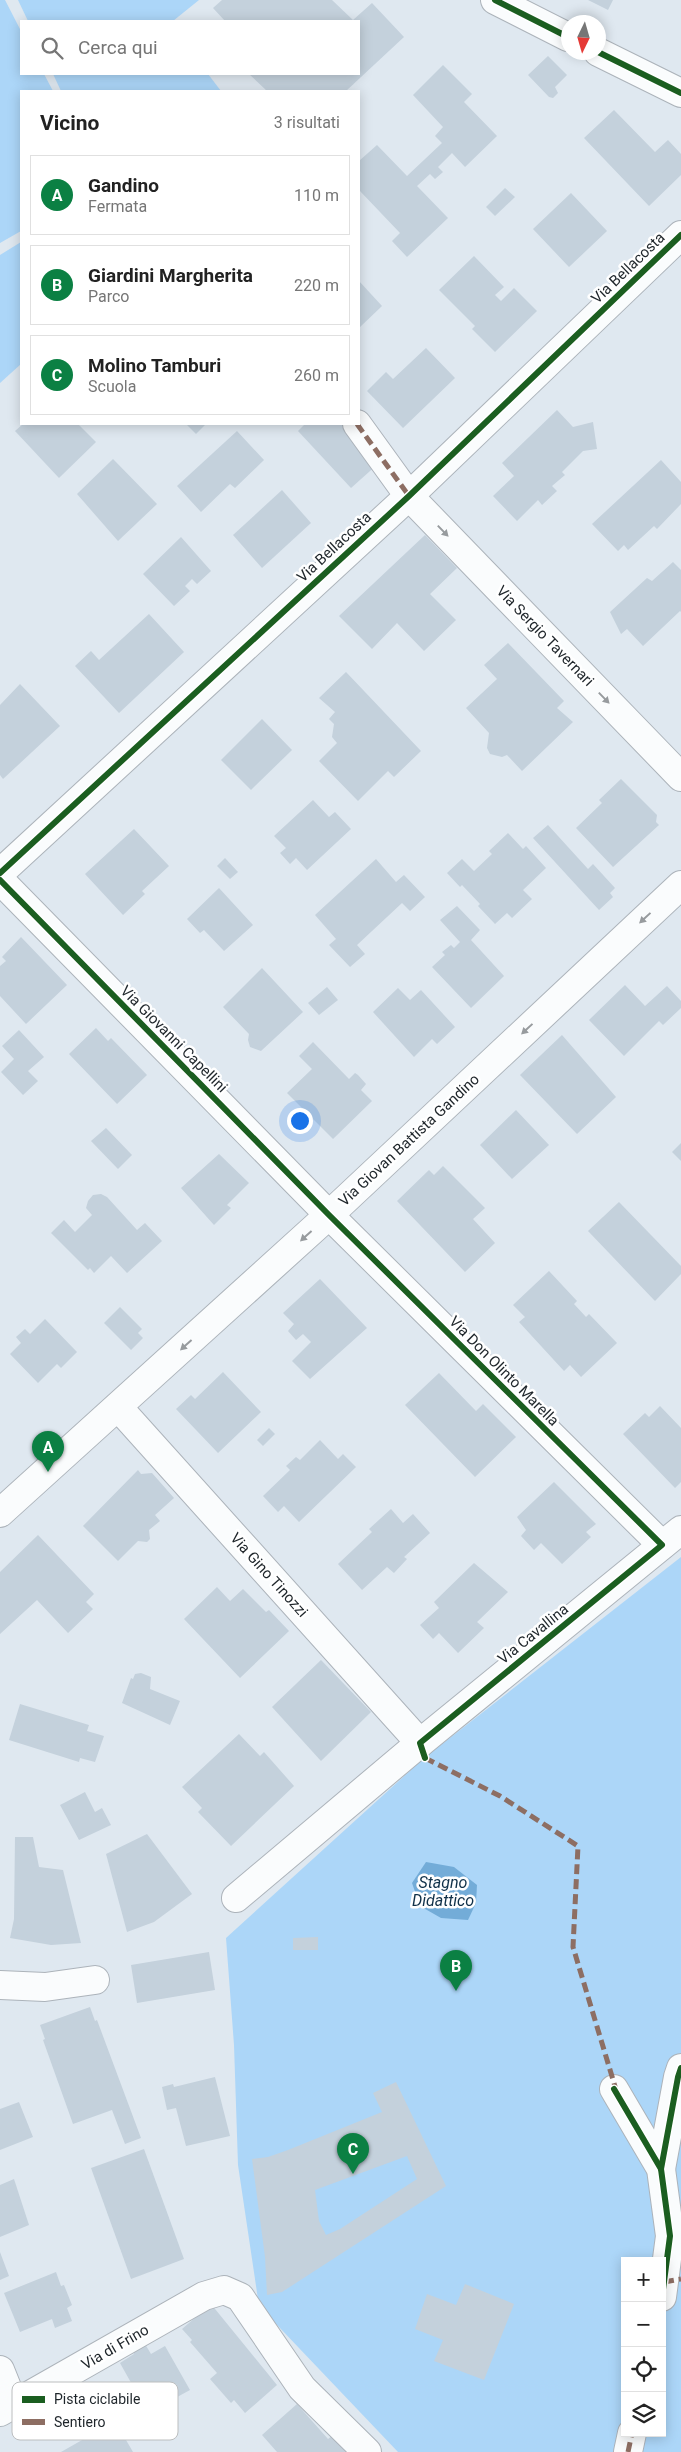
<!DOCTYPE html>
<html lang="it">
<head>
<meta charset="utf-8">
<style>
	body { margin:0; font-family:Roboto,sans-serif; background:#f6f6f6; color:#222 }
	.controls { position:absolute; right:15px; bottom:15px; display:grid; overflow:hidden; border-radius:0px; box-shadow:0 2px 12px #0003 }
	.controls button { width:45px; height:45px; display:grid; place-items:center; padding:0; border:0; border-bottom:1px solid #e0e0e0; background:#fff; color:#222; font:25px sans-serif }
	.compass { position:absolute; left:561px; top:15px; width:45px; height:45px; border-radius:50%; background:#fff; box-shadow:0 2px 12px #0003; rotate:185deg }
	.you { position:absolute; left:299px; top:1120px; width:18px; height:18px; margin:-12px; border:4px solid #fff; border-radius:50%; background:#1a73e8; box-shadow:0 0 0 8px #1a73e833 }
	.badge { display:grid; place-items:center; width:32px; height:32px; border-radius:50%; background:#0b8043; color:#fff; font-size:16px; font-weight:700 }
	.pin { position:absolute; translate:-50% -41px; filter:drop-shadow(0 1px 2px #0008) }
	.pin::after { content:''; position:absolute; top:26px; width:18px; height:15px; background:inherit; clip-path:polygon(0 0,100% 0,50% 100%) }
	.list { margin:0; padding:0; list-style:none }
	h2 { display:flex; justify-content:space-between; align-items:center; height:65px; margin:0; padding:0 20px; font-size:21px }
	h2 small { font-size:16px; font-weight:400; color:#767676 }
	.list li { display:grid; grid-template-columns:32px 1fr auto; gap:15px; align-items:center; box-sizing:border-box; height:80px; margin:0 10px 10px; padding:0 10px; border:1px solid #e0e0e0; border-radius:0px }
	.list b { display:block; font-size:19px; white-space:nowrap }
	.list p { margin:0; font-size:16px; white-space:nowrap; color:#767676 }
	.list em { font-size:16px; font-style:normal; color:#767676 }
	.icon { flex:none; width:28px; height:28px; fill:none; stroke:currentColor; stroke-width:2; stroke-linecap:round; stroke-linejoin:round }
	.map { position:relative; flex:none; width:681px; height:2452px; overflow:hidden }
	.search { position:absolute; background:#fff; box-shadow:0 2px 12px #0003; left:20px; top:20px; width:340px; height:55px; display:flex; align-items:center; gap:12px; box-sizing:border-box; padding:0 18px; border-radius:0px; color:#767676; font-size:19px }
	.panel { position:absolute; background:#fff; box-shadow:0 2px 12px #0003; left:20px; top:90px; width:340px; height:335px; border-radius:0px }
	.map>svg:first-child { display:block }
</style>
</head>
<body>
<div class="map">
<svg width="681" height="2452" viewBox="0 0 681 2452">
	<rect width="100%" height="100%" fill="#dfe8f0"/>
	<g fill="#acd6f8" fill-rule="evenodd">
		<path d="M0 0H5L21 31V74H44L53 91H21V231L0 243Z"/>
		<path d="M18 0H199L173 21H28Z"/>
		<path d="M53 74H208L221 91H61Z"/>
		<path d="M21 242V364L0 383V255Z"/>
		<path d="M681 1557V2452H398L259 2306 238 2165 234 2045 226 1938 423 1759ZM625 2261H662V2433H625Z"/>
	</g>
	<path fill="#73acd8" d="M426 1862 454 1867 477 1885 476 1903 468 1920 441 1918 420 1906 412 1883Z"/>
	<g fill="#c4d1dc" fill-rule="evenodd">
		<path d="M222 0H332L353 20 372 3 404 37 346 91H267L249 74H359V21H225L213 8Z"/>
		<path d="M588 0H613L608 10Z"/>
		<path d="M548 56 567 75 555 87 558 93 553 98 549 97 528 75Z"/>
		<path d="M443 65 472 94 464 102 497 136 465 167 452 153 438 167 443 172 435 179 430 174 417 186 448 218 407 257 392 241 400 233 360 191 359 193V161L377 145 407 176 442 143 435 136 443 127 413 95Z"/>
		<path d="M614 110 655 152 668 140 681 154V175L649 206 584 138Z"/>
		<path d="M505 188 515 197 495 216 486 207Z"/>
		<path d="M571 193 607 231 569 267 533 229Z"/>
		<path d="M474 256 504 287 495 295 501 301 514 288 537 311 495 352 472 329 475 326 439 290Z"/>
		<path d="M359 281 382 306 359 328Z"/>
		<path d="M426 348 455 378 403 428 367 391 386 372 393 379Z"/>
		<path d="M557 410 573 427 593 422 597 449 583 451 562 472 565 475 552 486 557 491 542 505 538 500 517 521 493 496 514 476 502 463Z"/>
		<path d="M23 424H78L96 442 59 478 15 431Z"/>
		<path d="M186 424H206L196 434Z"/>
		<path d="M305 424H343L379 463 351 488 298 431Z"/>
		<path d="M237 431 264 460 235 488 230 484 201 512 177 486Z"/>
		<path d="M113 459 157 504 118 541 77 494Z"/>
		<path d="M661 460 681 482V504L657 529 654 526 628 550 624 545 618 551 592 524Z"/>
		<path d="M282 490 311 523 262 568 233 535Z"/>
		<path d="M425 535 457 568 430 594 456 620 424 651 397 623 372 649 339 616Z"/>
		<path d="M181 537 211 571 197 584 192 579 185 586 190 591 174 606 143 574Z"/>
		<path d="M673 562 681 570V612L680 611 643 646 627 629 621 634 610 612 647 578 652 581Z"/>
		<path d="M149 614 184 652 119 713 75 666 91 651 99 660Z"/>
		<path d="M508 643 564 701 557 708 573 722 522 771 507 755 502 757 490 754 487 748 489 733 466 708 497 679 484 665Z"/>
		<path d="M346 672 421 751 394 777 388 771 358 801 319 761 337 743 332 737 334 724 329 719 335 712 319 698Z"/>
		<path d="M20 684 60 726 3 779 0 775V705Z"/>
		<path d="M262 719 292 750 251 790 221 760Z"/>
		<path d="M621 779 657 815 656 822 659 825 613 867 576 828 602 803 599 800Z"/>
		<path d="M313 800 329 817 335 812 351 829 307 870 296 858 290 864 280 853 286 848 274 836Z"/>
		<path d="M548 825 588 869 593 864 615 888 610 893 613 897 599 910 533 838Z"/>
		<path d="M134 829 169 866 142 891 145 894 123 915 85 874Z"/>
		<path d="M508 833 523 849 526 846 546 868 523 890 532 899 512 918 507 913 495 924 478 906 480 904 462 885 460 887 447 873 462 859 474 871 492 854 489 851Z"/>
		<path d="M225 858 238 872 230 879 217 866Z"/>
		<path d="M376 859 396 882 404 875 425 897 410 911 402 903 357 945 365 954 350 967 329 945 336 939 315 915Z"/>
		<path d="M219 888 253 925 224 951 204 930 200 933 187 919Z"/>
		<path d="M457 906 480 930 471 940 504 976 471 1008 432 967 445 955 442 952 451 945 454 948 460 942 440 920Z"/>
		<path d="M21 937 67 985 26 1024 0 996V966L6 961 2 957Z"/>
		<path d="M262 968 303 1012 261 1051 250 1047 248 1040 249 1034 223 1007Z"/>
		<path d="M625 985 645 1006 667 986 681 1001V1008L663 1025 659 1021 624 1056 589 1020Z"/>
		<path d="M327 987 338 1000 319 1015 308 1003Z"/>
		<path d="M398 988 410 1000 421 990 455 1027 437 1044 432 1039 414 1057 373 1012Z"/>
		<path d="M96 1028 108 1041 111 1038 147 1075 117 1104 69 1054Z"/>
		<path d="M19 1030 44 1057 28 1071 38 1081 23 1095 1 1072 14 1059 2 1046Z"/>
		<path d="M562 1035 616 1097 577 1134 520 1075Z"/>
		<path d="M313 1042 349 1079 355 1073 358 1075 366 1084 361 1090 372 1101 333 1139 287 1093 312 1069 299 1056Z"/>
		<path d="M516 1110 549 1145 512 1179 480 1145Z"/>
		<path d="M106 1128 132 1155 118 1169 91 1141Z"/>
		<path d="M681 1143V1161L672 1152Z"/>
		<path d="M219 1154 249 1183 227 1205 231 1208 214 1225 181 1188Z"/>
		<path d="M443 1166 485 1208 473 1219 495 1243 465 1272 397 1201 429 1170 434 1175Z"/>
		<path d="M101 1194 107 1197 137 1230 145 1223 162 1241 127 1273 111 1256 94 1273 90 1268 88 1270 51 1233 64 1220 75 1232 92 1215 86 1208 88 1201 93 1195Z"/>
		<path d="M619 1202 681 1266V1274L655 1301 588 1231Z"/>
		<path d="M549 1271 577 1301 574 1304 586 1317 589 1314 617 1343 581 1377 570 1365 564 1371 519 1322 525 1317 513 1305Z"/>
		<path d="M320 1279 367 1328 310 1379 292 1361 311 1342 303 1334 296 1340 288 1331 294 1324 283 1313Z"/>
		<path d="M120 1307 142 1329 138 1333 143 1338 131 1350 104 1323Z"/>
		<path d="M45 1319 77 1352 61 1368 57 1364 38 1383 10 1354 21 1343 16 1337 25 1329 30 1334Z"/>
		<path d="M223 1372 261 1412 218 1453 176 1409 191 1395 195 1399Z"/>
		<path d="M439 1373 476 1411 483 1404 516 1437 475 1477 405 1405Z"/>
		<path d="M660 1406 681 1428V1482L675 1488 623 1434 645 1413 649 1417Z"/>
		<path d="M269 1428 275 1434 263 1446 257 1440Z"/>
		<path d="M320 1440 338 1459 343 1454 356 1467 299 1522 284 1506 278 1512 263 1496 290 1470 286 1466 296 1457 300 1460Z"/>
		<path d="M138 1470 141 1474 152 1473 174 1498 155 1515 160 1521 149 1530 150 1539 147 1542 138 1541 118 1561 83 1526Z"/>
		<path d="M554 1482 596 1524 586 1532 591 1537 562 1564 541 1543 534 1550 521 1536 526 1530 517 1517Z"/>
		<path d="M391 1509 403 1523 413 1514 430 1533 404 1557 407 1559 394 1573 387 1567 362 1590 338 1564 372 1532 369 1529Z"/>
		<path d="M38 1535 94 1594 86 1602 93 1609 68 1633 37 1600 0 1634V1572Z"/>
		<path d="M474 1563 508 1592 477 1622 484 1628 458 1653 439 1633 433 1639 420 1625 439 1608 434 1602Z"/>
		<path d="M217 1587 230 1601 243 1589 266 1612 269 1610 289 1631 240 1678 184 1619Z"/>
		<path d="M321 1660 371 1712 321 1761 272 1707Z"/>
		<path d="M141 1673 151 1677 150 1689 180 1701 170 1725 122 1703 131 1678 133 1679 135 1674Z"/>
		<path d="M20 1704 89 1725 87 1731 104 1736 95 1762 80 1758 79 1762 9 1740Z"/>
		<path d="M239 1734 260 1756 264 1752 294 1786 231 1846 198 1812 202 1808 182 1787Z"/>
		<path d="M85 1792 95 1812 102 1808 111 1825 79 1840 60 1805Z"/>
		<path d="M147 1834 192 1894 154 1922 127 1932 106 1854Z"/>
		<path d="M15 1837H33L39 1867 63 1870 81 1943 51 1945 10 1938 14 1919Z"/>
		<path d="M318 1937V1950H293V1938Z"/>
		<path d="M209 1952 215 1990 137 2003 131 1965Z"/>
		<path d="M90 2007 95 2021 97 2020 141 2138 125 2144 112 2110 73 2124 43 2040 45 2039 40 2025Z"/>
		<path d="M215 2077 230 2136 186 2146 176 2108 167 2110 162 2087 173 2084 174 2087Z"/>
		<path d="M396 2082 446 2186 282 2292 267 2295 265 2257 252 2159 268 2157 288 2150 382 2112 373 2093ZM407 2156 417 2179 340 2229 326 2235 319 2221 315 2190Z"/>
		<path d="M19 2102 33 2137 0 2150V2109Z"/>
		<path d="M144 2149 184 2259 131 2279 91 2168Z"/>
		<path d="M14 2179 29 2225 0 2237V2185Z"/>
		<path d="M0 2252 9 2276 0 2280Z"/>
		<path d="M56 2272 61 2286 64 2285 72 2305 67 2308 72 2321 55 2328 52 2319 20 2332 4 2293Z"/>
		<path d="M465 2284 514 2304 484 2380 434 2361 443 2340 415 2329 427 2294 456 2305Z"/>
		<path d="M211 2304 277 2385 245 2413 234 2400 231 2403 210 2379 217 2373 190 2342 192 2340 182 2329Z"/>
		<path d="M145 2344 151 2354 165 2346 190 2390 148 2413 120 2363 134 2354 133 2352Z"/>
		<path d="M297 2404 328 2439 332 2436 346 2452H277L262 2435Z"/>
		<path d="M112 2416 133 2452H61L98 2431 95 2425Z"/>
	</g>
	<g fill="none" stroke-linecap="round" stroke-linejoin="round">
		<defs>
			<g id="minor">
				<path d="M495 0 568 37"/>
				<path d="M598 52 681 93"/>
				<path d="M357 424 409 496 681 777"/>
				<path d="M0 873 409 496 681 235"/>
				<path d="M0 880 329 1215 662 1545"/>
				<path d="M118 1407 420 1743"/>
				<path d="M0 1513 329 1215 681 885"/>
				<path d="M236 1898 420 1743 681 1530"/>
				<path d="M0 1985 45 1987 95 1980"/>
				<path d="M614 2089 661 2169 670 2236 662 2297"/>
				<path d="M661 2169 678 2077 681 2068"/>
				<path d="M0 2370 14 2405"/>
				<path d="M0 2412 204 2296 224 2290 240 2297 302 2388 367 2452"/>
				<path d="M628 2452 632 2433"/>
			</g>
		</defs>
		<use href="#minor" stroke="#acb3ba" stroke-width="30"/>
		<use href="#minor" stroke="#fafcfd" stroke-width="28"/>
		<g stroke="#8d6e63" stroke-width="5" stroke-dasharray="10 5" stroke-linecap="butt">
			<path d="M357 424 409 496"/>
			<path d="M425 1758 500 1796 578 1846 573 1947 617 2093"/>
			<path d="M664 2282 681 2279"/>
			<path d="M628 2452 632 2433"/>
		</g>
		<defs>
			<g id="cycleway">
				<path d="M495 0 568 37"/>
				<path d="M598 52 681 93"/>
				<path d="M0 873 409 496 681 235"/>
				<path d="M0 880 329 1215 662 1545 420 1743 425 1758"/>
				<path d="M614 2089 661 2169 670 2236 662 2297"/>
				<path d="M661 2169 678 2077 681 2068"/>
			</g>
		</defs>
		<use href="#cycleway" stroke="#fff" stroke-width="9"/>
		<use href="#cycleway" stroke="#1b5e20" stroke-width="6"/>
	</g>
	<defs><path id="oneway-solid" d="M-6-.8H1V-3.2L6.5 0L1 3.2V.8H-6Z" transform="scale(1.25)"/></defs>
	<g fill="#979b9e">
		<use href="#oneway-solid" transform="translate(443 531) rotate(46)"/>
		<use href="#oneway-solid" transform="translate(604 698) rotate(46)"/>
		<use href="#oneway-solid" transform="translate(645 918) rotate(137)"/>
		<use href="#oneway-solid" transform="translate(527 1029) rotate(137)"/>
		<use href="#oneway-solid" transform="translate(306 1236) rotate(138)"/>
		<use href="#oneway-solid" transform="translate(186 1345) rotate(138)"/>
	</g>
	<g text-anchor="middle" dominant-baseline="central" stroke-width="5" stroke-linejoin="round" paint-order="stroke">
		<g font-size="15" fill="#1e252a" stroke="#fff">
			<text transform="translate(628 268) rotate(-44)">Via Bellacosta</text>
			<text transform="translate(334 547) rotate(-43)">Via Bellacosta</text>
			<text transform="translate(545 636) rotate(46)">Via Sergio Tavernari</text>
			<text transform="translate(174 1039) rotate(45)">Via Giovanni Capellini</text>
			<text transform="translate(409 1140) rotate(-43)">Via Giovan Battista Gandino</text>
			<text transform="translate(504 1371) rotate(45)">Via Don Olinto Marella</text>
			<text transform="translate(269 1575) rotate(48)">Via Gino Tinozzi</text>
			<text transform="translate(533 1634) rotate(-39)">Via Cavallina</text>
			<text transform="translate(115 2347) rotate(-30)">Via di Frino</text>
		</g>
		<g font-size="16" font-style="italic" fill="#103149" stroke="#fff">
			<text x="443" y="1882">Stagno<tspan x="443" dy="18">Didattico</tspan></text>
		</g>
	</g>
	<rect x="12" y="2382" width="166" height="58" rx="8" fill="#fff" stroke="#bcbebf" stroke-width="1"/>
	<rect x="22" y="2396" width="23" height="7" fill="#1b5e20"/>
	<rect x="22" y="2419" width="23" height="6" fill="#8d6e63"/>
	<g font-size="14" fill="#1e252a">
		<text x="54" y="2404">Pista ciclabile</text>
		<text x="54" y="2427">Sentiero</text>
	</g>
</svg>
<div class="controls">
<button>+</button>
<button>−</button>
<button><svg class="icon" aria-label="locate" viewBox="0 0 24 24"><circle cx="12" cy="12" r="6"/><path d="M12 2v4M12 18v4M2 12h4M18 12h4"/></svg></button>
<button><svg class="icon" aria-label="layers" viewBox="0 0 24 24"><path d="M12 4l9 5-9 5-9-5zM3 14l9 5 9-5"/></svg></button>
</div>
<svg class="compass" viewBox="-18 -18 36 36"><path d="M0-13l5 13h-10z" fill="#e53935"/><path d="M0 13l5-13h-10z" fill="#767676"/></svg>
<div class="you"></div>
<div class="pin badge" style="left:48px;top:1472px">A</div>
<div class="pin badge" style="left:456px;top:1991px">B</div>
<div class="pin badge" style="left:353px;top:2174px">C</div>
<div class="search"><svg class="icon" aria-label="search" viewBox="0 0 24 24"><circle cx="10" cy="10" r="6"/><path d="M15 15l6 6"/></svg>Cerca qui</div>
<section class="panel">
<h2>Vicino<small>3 risultati</small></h2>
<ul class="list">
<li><span class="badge">A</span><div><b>Gandino</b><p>Fermata</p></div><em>110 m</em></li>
<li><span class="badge">B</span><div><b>Giardini Margherita</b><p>Parco</p></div><em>220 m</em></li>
<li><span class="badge">C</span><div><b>Molino Tamburi</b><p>Scuola</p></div><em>260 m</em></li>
</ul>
</section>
</div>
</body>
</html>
